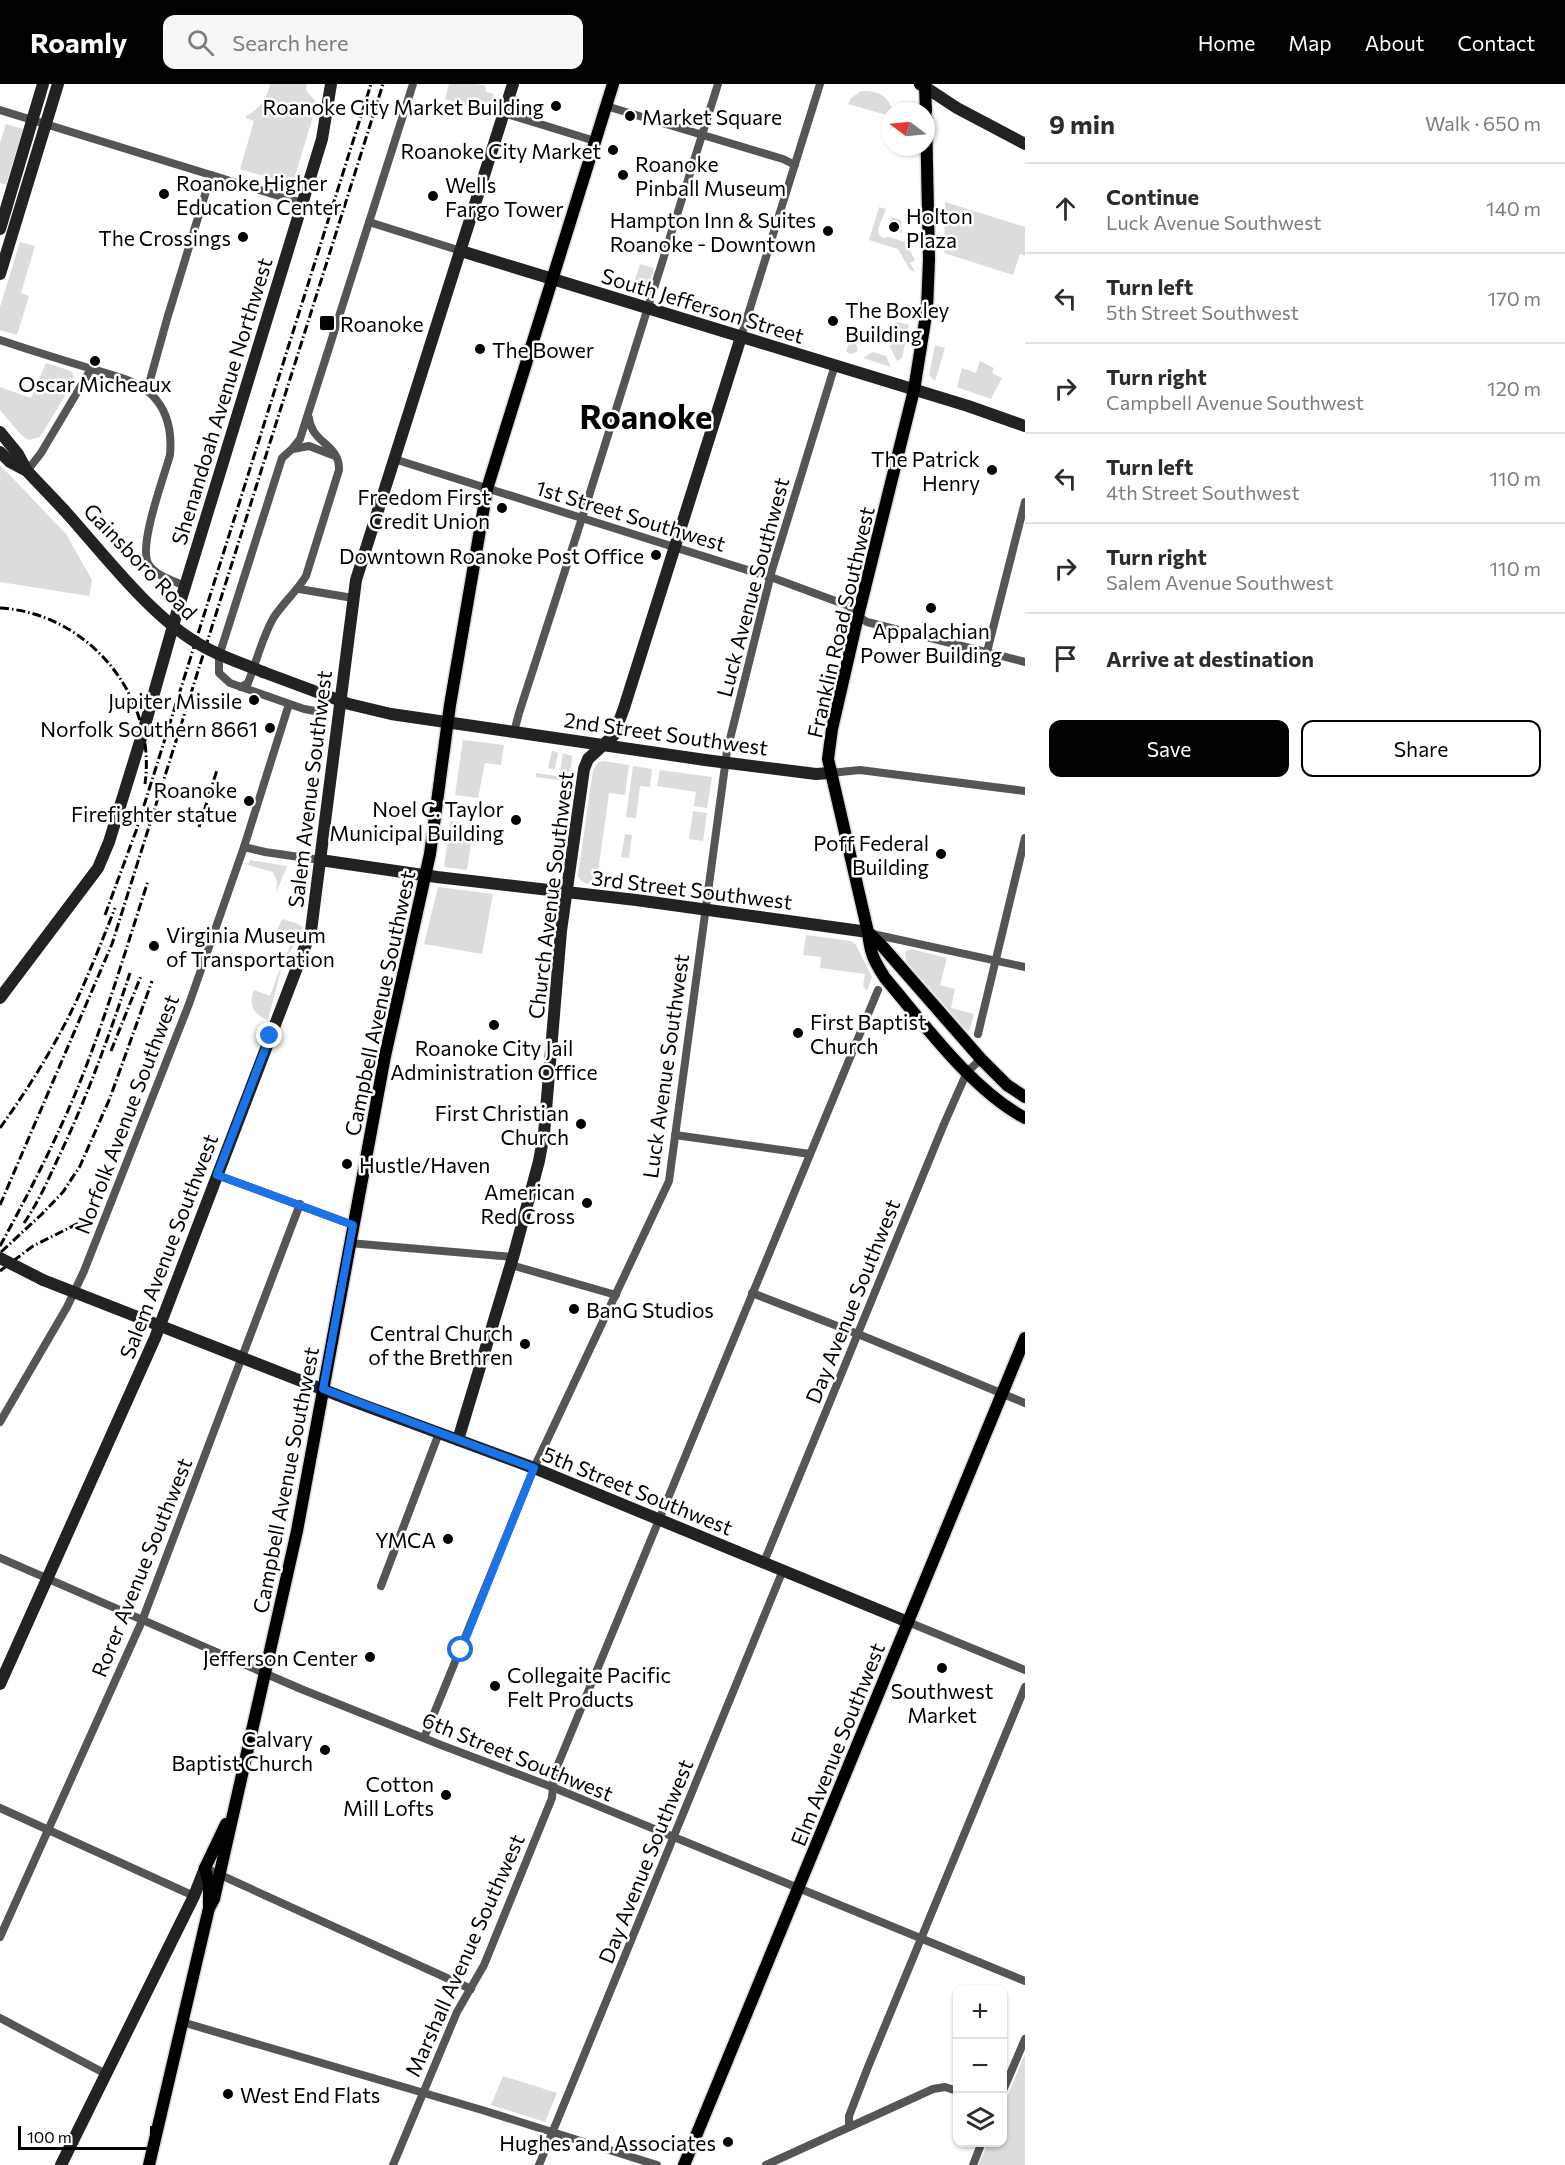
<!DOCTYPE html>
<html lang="en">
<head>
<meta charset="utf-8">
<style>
	body { margin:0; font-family:Commissioner,sans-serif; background:#f7f7f7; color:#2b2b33 }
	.controls { position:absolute; right:18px; bottom:18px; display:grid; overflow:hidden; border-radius:12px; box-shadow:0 2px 4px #0004 }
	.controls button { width:54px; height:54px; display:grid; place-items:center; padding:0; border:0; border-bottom:2px solid #e1e1e2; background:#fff; color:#2b2b33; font:30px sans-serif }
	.compass { position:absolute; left:881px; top:18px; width:54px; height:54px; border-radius:50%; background:#fff; box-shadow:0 2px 4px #0004; rotate:286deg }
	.scale { position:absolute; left:18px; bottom:15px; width:135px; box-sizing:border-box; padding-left:6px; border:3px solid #000; border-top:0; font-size:16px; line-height:21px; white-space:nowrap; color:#000; -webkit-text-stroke:4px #fff; paint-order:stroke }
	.stop { position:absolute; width:18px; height:18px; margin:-14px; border:4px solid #1a73e8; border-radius:50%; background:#fff }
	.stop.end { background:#1a73e8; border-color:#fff; box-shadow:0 2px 6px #0008 }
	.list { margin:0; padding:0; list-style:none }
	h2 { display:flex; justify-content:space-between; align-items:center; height:78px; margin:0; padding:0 24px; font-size:26px }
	h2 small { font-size:20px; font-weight:400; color:#7c7c81 }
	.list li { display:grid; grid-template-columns:39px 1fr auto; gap:18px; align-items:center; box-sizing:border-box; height:90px; padding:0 24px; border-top:2px solid #e1e1e2 }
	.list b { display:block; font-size:22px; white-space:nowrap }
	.list p { margin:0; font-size:20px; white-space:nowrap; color:#7c7c81 }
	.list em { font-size:20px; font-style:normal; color:#7c7c81 }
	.actions { display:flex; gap:12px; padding:18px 24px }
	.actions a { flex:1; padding:14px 0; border:2px solid #000; border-radius:12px; text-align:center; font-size:21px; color:#000 }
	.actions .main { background:#000; color:#fff }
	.icon { flex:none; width:33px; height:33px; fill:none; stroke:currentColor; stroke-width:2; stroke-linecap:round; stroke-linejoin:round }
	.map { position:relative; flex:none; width:1025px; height:2081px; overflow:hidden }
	header { display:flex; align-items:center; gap:36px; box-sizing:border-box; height:84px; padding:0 30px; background:#000; color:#fff }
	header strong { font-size:28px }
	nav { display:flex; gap:33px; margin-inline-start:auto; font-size:21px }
	.search { width:420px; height:54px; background:#f7f7f7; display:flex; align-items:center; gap:15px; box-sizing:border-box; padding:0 21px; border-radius:12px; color:#7c7c81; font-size:22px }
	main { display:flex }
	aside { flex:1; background:#fff }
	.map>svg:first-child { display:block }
</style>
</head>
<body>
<header>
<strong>Roamly</strong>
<div class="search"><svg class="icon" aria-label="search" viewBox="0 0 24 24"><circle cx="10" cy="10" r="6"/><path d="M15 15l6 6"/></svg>Search here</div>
<nav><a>Home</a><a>Map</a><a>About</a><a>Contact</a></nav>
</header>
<main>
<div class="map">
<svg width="1025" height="2081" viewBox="0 0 1025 2081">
	<rect width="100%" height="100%" fill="#fff"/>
	<g fill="#dcdcdc">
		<path d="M270 0H307L306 6 317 19 293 99 290 100 240 85 254 37 246 34V32C259 25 267 15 270 0Z"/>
		<path d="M449 0H476L485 2 486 8 494 10 490 28 445 15Z"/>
		<path d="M861 7C877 6 888 11 893 27H890V32L848 20 851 14Z"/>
		<path d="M6 40 23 45 6 101 0 99V59Z"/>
		<path d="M945 118 1025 143V172L1020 170 1013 191 944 169Z"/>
		<path d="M879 123 886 125 878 145 879 151 883 154 889 153 905 158 915 176 910 179 915 188 910 186 898 165 869 156Z"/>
		<path d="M891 133 901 136 902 149 888 145Z"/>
		<path d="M20 158 35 162 21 209 29 212 17 251 0 246V223Z"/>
		<path d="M640 180 654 184 645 212 631 208Z"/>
		<path d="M897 238 909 241 902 274 897 277 890 263Z"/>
		<path d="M852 249 858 251 859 254 856 260 858 267 852 270 846 268Z"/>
		<path d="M935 261 945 264 935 297 929 291Z"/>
		<path d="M873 268 886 272 891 283 863 274Z"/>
		<path d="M980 277 994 284 992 289 1002 294 991 315 957 303 962 284 976 289Z"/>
		<path d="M46 279 71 287 74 293V297L40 353 29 356 22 352 0 326V303L31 314Z"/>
		<path d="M0 381 66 450 92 496 89 512 0 498Z"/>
		<path d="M463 656 504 661 501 681 485 679 478 714 455 711Z"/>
		<path d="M552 667 558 669 555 684 553 686 548 683Z"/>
		<path d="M563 669 572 672 570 689 560 687Z"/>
		<path d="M603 677 629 681 625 711 609 709 597 795 587 800 581 797 578 792 593 686 598 678Z"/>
		<path d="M633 682 652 685 650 703 640 702 636 734 626 733Z"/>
		<path d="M660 686 712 693 707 724 694 722 696 708 657 702Z"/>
		<path d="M536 689 569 694 563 737 560 736 565 697 536 693Z"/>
		<path d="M693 727 707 729 703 757 689 755Z"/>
		<path d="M450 737 462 739 461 744 473 746 467 786 444 783Z"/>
		<path d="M558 749H561L555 791H552Z"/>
		<path d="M625 750 632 751 629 774 621 773Z"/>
		<path d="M250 776 287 782 276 809 277 798 273 788 248 781Z"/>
		<path d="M438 803 493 810 482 870 424 860Z"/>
		<path d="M282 835 296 839 303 843 284 879 293 853 277 846Z"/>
		<path d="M806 851 851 857 856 861 872 893 867 907 863 902 865 890 820 884 821 873 803 871Z"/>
		<path d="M911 865 947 874 940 901 955 905 951 924 974 930 970 945 967 947 906 877 905 868Z"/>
		<path d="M280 885 281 886 268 936C253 931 248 920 254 906L270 912Z"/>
		<path d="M1025 1970V2081H978L988 2059 1002 2058 1003 2023Z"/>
		<path d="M503 1992 557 2009 545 2038 491 2021Z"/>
	</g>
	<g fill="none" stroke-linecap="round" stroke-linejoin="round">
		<defs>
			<g id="primary">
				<path d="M920 0 925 3 926 27"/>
				<path d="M926 33 929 175 927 225 922 256 914 306 858 532 832 645 828 675 868 848C870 869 874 877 885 894 924 940 972 1006 1025 1034"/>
				<path d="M868 848 883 863 981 975 1007 1001 1025 1013"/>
				<path d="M209 1824 214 1815 297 1447 385 972 430 770 450 621 487 405 613 0"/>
				<path d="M149 2081 209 1824V1800L205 1784 226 1740"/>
				<path d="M684 2081 1025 1254"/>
			</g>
		</defs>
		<use href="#primary" stroke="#dbdbdb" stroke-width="15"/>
		<g stroke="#555" stroke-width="8">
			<path d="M606 22 783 75 795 81"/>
			<path d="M0 26 302 119"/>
			<path d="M504 29 595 57"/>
			<path d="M369 138 461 167"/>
			<path d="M741 253 820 0"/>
			<path d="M0 256C30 266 59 275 89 284 109 291 136 295 152 311 169 328 172 349 170 371 164 393 137 464 149 481 156 492 174 497 185 502"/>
			<path d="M147 307 167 235 211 91"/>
			<path d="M293 365 309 362 335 372"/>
			<path d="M394 375 776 495 849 522 858 532 867 538 1025 578"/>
			<path d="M27 387 41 369 91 285"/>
			<path d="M299 505 353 514"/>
			<path d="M987 568 1025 418"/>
			<path d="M241 603 248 599C256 579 263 551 274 533 284 518 297 507 306 492L339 386C340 360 312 360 309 334"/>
			<path d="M315 627 304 625 230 599 219 589V572L282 374 292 365 300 355 413 0"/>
			<path d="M514 648 519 629 582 434 718 0"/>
			<path d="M830 689 860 686 1025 707"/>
			<path d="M244 763 265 768 320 776"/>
			<path d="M868 849 1025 883"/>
			<path d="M978 950 1025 754"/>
			<path d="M675 1051 810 1070"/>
			<path d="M217 1091 353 1141"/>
			<path d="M349 1159 513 1173"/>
			<path d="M511 1181 616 1211"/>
			<path d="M752 1209 858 1250 1025 1319"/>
			<path d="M0 1338 67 1223 84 1187 189 920 244 763 289 620"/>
			<path d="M0 1474 301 1605 441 1661 552 1703 1025 1897"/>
			<path d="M764 1478 944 1040 967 988 981 975"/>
			<path d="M381 1502 439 1349"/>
			<path d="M908 1538 1025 1586"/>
			<path d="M424 1654 534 1384 669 1097 727 667 772 486 835 281"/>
			<path d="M0 1724 194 1812"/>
			<path d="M205 1784 471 1905"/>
			<path d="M0 1853 142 1537 300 1120"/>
			<path d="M0 1934 106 1990"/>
			<path d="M182 1938 482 2026 657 2081"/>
			<path d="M1002 2009 1025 1955"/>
			<path d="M849 2043V2032L868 1983 1025 1603"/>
			<path d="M393 2081 457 1928 484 1881 552 1714 554 1690 878 906"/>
			<path d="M539 2081 783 1486"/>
			<path d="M766 2081 933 2005 945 2003 957 2007"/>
			<path d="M973 2081 982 2058"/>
		</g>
		<g stroke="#222" stroke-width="12">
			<path d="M925 0V3L957 24 1025 60"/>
			<path d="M0 145 43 0"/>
			<path d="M461 167 968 322 1025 342"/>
			<path d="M0 190 58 0"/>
			<path d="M0 348 18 370 27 387"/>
			<path d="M0 368 10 378 27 387 64 426"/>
			<path d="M263 588 349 620 391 630 705 676 816 690 830 689"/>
			<path d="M320 776 437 793 636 816 868 848"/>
			<path d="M0 914 98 784 109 758 143 648 175 535 322 55 331 0"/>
			<path d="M43 1196 355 1318 534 1384 908 1538"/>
			<path d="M458 1356 514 1170 539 1077 544 1050 561 847 584 685 588 675 614 651 624 624 741 253"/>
			<path d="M0 1600 155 1254 311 847 356 496 513 0"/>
			<path d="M61 2081 194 1812 205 1784"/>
		</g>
		<use href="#primary" stroke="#000" stroke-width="12"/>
		<g stroke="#000" stroke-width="3" stroke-dasharray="9 3 1.5 3" stroke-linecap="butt">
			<path d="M0 524C88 529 157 612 145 700"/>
			<path d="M199 743 217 686"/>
			<path d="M105 831 136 747 371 0"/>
			<path d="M111 967 141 892"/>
			<path d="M0 1044C28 1005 53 965 74 922 89 890 102 857 115 824"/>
			<path d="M0 1121 112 860 383 0"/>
			<path d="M24 1139C40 1116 50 1091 62 1066 89 1008 110 949 130 889"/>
			<path d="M0 1162C30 1107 59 1051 82 993 107 929 127 862 148 797"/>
			<path d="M1 1168 42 1130 63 1108 80 1082 110 1014 152 897"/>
			<path d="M0 1187 33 1162 85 1136"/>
		</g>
		<g stroke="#222" stroke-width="12">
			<path d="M64 426C101 467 146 526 191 555 213 570 239 578 263 588"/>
			<path d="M0 1174 43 1196"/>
		</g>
	</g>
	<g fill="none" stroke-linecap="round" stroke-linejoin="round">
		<path stroke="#1a73e8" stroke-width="8" d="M270 952 217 1091 353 1141 323 1305 534 1384 461 1566"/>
	</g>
	<g fill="#000" stroke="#fff" stroke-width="2">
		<circle cx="556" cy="22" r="6"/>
		<circle cx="630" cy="32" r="6"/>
		<circle cx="613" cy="66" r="6"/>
		<circle cx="623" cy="91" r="6"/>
		<circle cx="164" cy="110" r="6"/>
		<circle cx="433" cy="112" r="6"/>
		<circle cx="894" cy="143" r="6"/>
		<circle cx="828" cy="147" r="6"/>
		<circle cx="243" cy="153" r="6"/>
		<circle cx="833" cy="237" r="6"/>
		<rect x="319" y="231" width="16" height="16" rx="3"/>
		<circle cx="480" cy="265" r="6"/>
		<circle cx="95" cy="277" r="6"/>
		<circle cx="992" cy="386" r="6"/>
		<circle cx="502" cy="424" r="6"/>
		<circle cx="656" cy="471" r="6"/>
		<circle cx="931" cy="524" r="6"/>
		<circle cx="254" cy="616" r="6"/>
		<circle cx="270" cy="644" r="6"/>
		<circle cx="249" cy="717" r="6"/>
		<circle cx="516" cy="736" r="6"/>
		<circle cx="941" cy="770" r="6"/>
		<circle cx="154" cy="862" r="6"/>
		<circle cx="494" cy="941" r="6"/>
		<circle cx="798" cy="949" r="6"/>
		<circle cx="581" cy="1040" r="6"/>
		<circle cx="347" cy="1080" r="6"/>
		<circle cx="587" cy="1119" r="6"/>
		<circle cx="574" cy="1225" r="6"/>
		<circle cx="525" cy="1260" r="6"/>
		<circle cx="448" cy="1455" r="6"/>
		<circle cx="370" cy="1573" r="6"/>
		<circle cx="942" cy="1584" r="6"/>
		<circle cx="495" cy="1602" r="6"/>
		<circle cx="325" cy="1666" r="6"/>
		<circle cx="446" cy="1711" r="6"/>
		<circle cx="228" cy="2010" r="6"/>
		<circle cx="728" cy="2058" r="6"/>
	</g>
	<g text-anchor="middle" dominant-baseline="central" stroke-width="5" stroke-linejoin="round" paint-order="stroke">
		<g font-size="21" fill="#000" stroke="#fff" text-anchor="end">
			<text x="544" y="22">Roanoke City Market Building</text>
			<text x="642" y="32" text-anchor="start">Market Square</text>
			<text x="601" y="66">Roanoke City Market</text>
			<text x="635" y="79" text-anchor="start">Roanoke<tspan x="635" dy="24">Pinball Museum</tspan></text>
			<text x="176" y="98" text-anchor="start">Roanoke Higher<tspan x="176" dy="24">Education Center</tspan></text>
			<text x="445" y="100" text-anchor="start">Wells<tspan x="445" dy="24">Fargo Tower</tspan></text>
			<text x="906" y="131" text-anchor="start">Holton<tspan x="906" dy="24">Plaza</tspan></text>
			<text x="816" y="135">Hampton Inn &amp; Suites<tspan x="816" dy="24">Roanoke - Downtown</tspan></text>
			<text x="231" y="153">The Crossings</text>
			<text x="845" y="225" text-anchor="start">The Boxley<tspan x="845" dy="24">Building</tspan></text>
			<text x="340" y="239" text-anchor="start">Roanoke</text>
			<text x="492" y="265" text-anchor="start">The Bower</text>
			<text x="95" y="299" text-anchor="middle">Oscar Micheaux</text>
			<text x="980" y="374">The Patrick<tspan x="980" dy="24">Henry</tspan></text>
			<text x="490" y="412">Freedom First<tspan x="490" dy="24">Credit Union</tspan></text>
			<text x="644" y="471">Downtown Roanoke Post Office</text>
			<text x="931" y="546" text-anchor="middle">Appalachian<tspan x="931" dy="24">Power Building</tspan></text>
			<text x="242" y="616">Jupiter Missile</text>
			<text x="258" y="644">Norfolk Southern 8661</text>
			<text x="237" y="705">Roanoke<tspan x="237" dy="24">Firefighter statue</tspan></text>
			<text x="504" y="724">Noel C. Taylor<tspan x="504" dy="24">Municipal Building</tspan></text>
			<text x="929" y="758">Poff Federal<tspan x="929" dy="24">Building</tspan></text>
			<text x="166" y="850" text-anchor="start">Virginia Museum<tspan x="166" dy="24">of Transportation</tspan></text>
			<text x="810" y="937" text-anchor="start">First Baptist<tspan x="810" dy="24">Church</tspan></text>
			<text x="494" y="963" text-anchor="middle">Roanoke City Jail<tspan x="494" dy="24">Administration Office</tspan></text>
			<text x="569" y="1028">First Christian<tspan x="569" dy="24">Church</tspan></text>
			<text x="359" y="1080" text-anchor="start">Hustle/Haven</text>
			<text x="575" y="1107">American<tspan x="575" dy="24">Red Cross</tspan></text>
			<text x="586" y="1225" text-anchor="start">BanG Studios</text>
			<text x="513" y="1248">Central Church<tspan x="513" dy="24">of the Brethren</tspan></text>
			<text x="436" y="1455">YMCA</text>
			<text x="358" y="1573">Jefferson Center</text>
			<text x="507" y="1590" text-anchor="start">Collegaite Pacific<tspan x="507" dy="24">Felt Products</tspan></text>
			<text x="942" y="1606" text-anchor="middle">Southwest<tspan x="942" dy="24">Market</tspan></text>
			<text x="313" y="1654">Calvary<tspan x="313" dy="24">Baptist Church</tspan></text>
			<text x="434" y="1699">Cotton<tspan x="434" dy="24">Mill Lofts</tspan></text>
			<text x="240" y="2010" text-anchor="start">West End Flats</text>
			<text x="716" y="2058">Hughes and Associates</text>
		</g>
		<g font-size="21" fill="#000" stroke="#fff">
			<text transform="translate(703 221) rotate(17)">South Jefferson Street</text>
			<text transform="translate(221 317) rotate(-73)">Shenandoah Avenue Northwest</text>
			<text transform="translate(631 431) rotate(17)">1st Street Southwest</text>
			<text transform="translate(141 477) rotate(46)">Gainsboro Road</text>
			<text transform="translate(752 503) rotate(-75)">Luck Avenue Southwest</text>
			<text transform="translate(840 538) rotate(-77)">Franklin Road Southwest</text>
			<text transform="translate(666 649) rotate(8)">2nd Street Southwest</text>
			<text transform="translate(309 705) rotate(-83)">Salem Avenue Southwest</text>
			<text transform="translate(692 805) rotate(7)">3rd Street Southwest</text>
			<text transform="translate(550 811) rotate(-83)">Church Avenue Southwest</text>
			<text transform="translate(379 919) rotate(-78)">Campbell Avenue Southwest</text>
			<text transform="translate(665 982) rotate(-82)">Luck Avenue Southwest</text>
			<text transform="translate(126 1030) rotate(-69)">Norfolk Avenue Southwest</text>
			<text transform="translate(168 1162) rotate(-69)">Salem Avenue Southwest</text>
			<text transform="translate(852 1217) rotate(-68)">Day Avenue Southwest</text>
			<text transform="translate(285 1396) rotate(-79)">Campbell Avenue Southwest</text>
			<text transform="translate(638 1406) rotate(22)">5th Street Southwest</text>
			<text transform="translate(141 1483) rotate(-68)">Rorer Avenue Southwest</text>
			<text transform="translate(837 1660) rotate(-68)">Elm Avenue Southwest</text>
			<text transform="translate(518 1672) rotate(22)">6th Street Southwest</text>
			<text transform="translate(645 1777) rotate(-68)">Day Avenue Southwest</text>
			<text transform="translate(464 1871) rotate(-66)">Marshall Avenue Southwest</text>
		</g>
		<g font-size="33" font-weight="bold" fill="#000" stroke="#fff">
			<text x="646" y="331">Roanoke</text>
		</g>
	</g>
</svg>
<div class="controls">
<button>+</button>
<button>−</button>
<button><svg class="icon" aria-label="layers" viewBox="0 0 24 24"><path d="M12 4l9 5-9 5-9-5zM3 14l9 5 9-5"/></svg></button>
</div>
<svg class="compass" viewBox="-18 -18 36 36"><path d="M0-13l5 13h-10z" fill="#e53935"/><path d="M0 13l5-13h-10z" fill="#7c7c81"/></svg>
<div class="scale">100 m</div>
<div class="stop" style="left:461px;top:1566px"></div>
<div class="stop end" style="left:270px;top:952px"></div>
</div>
<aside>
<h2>9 min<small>Walk · 650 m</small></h2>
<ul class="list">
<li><svg class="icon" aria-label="ahead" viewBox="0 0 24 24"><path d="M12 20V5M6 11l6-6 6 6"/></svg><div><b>Continue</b><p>Luck Avenue Southwest</p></div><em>140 m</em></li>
<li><svg class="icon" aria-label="left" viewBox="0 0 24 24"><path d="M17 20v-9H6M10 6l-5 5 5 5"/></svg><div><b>Turn left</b><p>5th Street Southwest</p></div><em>170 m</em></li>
<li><svg class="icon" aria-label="right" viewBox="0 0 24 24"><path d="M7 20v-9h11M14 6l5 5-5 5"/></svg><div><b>Turn right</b><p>Campbell Avenue Southwest</p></div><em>120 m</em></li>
<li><svg class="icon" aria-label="left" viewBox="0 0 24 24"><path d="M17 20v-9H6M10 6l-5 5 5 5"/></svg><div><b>Turn left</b><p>4th Street Southwest</p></div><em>110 m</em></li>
<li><svg class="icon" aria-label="right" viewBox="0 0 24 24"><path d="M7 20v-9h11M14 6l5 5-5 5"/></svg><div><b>Turn right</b><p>Salem Avenue Southwest</p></div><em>110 m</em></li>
<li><svg class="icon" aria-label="arrive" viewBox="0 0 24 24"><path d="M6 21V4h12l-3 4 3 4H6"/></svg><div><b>Arrive at destination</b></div></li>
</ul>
<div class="actions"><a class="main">Save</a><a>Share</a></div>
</aside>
</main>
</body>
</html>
